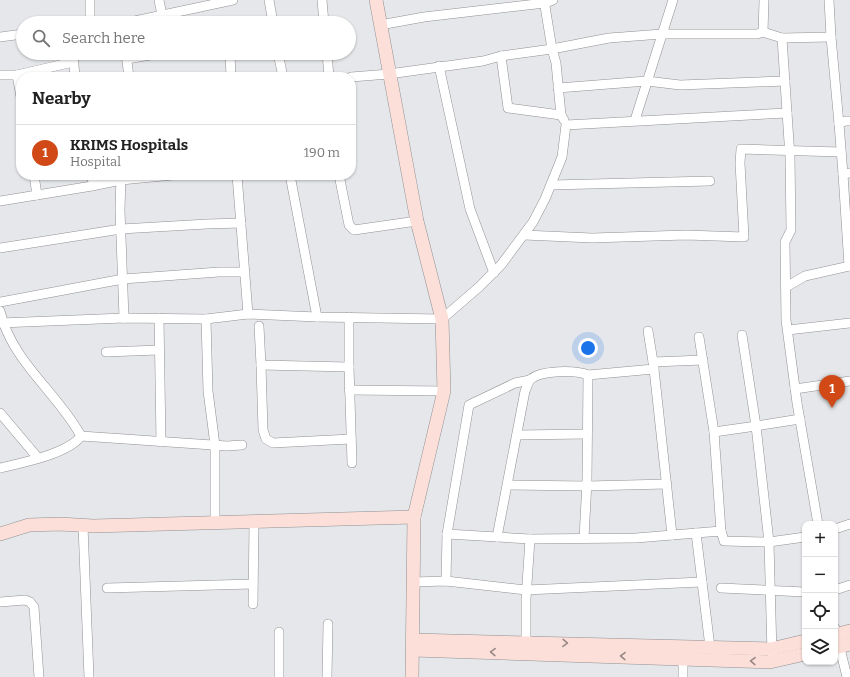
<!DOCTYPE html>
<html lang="en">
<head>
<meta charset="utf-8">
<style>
	body { margin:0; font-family:Bitter,serif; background:#f2f2f2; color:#222 }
	.controls { position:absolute; right:12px; bottom:12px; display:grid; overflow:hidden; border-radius:8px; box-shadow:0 1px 3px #0004 }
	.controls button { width:36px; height:36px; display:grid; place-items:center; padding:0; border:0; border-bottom:1px solid #e0e0e0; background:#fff; color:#222; font:20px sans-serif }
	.you { position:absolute; left:588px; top:348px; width:14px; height:14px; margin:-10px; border:3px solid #fff; border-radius:50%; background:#1a73e8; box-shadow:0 0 0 6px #1a73e833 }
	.badge { display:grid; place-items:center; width:26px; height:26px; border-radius:50%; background:#d04916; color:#fff; font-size:13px; font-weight:700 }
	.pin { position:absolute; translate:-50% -33px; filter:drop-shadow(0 1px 2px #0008) }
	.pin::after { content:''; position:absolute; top:21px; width:14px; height:12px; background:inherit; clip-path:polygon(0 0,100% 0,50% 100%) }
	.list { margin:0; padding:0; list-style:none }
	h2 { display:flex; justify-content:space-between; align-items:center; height:52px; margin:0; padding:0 16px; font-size:17px }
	h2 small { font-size:13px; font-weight:400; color:#767676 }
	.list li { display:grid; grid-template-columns:26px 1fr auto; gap:12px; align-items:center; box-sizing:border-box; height:56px; padding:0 16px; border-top:1px solid #e0e0e0 }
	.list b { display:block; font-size:15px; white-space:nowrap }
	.list p { margin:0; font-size:13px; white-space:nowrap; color:#767676 }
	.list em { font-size:13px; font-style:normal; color:#767676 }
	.icon { flex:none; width:22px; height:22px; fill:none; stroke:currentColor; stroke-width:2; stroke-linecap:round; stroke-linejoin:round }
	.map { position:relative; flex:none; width:850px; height:677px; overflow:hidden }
	.search { position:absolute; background:#fff; box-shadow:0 1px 3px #0004; left:16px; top:16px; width:340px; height:44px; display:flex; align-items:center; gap:10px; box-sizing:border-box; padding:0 14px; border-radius:22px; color:#767676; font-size:15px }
	.panel { position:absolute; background:#fff; box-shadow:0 1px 3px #0004; left:16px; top:72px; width:340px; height:108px; border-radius:16px }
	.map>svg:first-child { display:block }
</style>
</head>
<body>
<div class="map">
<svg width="850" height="677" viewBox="0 0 850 677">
	<rect width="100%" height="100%" fill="#e6e7ea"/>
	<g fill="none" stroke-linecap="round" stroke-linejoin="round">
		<defs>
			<g id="street">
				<path d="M159 0 162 15"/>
				<path d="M269 0 273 23"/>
				<path d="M322 0 324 23"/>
				<path d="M544 0 552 49 556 63 561 115 564 120"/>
				<path d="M829 0 831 37 839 124"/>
				<path d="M90 23V0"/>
				<path d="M118 23 130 22 233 0"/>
				<path d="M380 25 424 17 545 3 553 0"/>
				<path d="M763 32 764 0"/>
				<path d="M0 37 23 34"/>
				<path d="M73 53 75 77"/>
				<path d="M230 53 231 77"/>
				<path d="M278 53 283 77"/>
				<path d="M327 53 329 77"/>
				<path d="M126 54 129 77"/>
				<path d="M501 56 552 49 609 38 662 34H757L763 32 782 38"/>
				<path d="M127 59 162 53"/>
				<path d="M439 66 470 209 494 273"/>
				<path d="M0 75H17L73 62"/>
				<path d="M17 75 21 97"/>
				<path d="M351 77 389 74 483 61 501 56 508 108 561 115"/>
				<path d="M558 88 647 81 680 85 785 81"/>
				<path d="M635 120 673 0"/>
				<path d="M850 121H845L839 124 843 174 850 173"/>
				<path d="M843 174 849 266"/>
				<path d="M34 175 37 195"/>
				<path d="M91 175 94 185"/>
				<path d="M121 175 120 210 124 318"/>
				<path d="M237 175 248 314"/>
				<path d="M290 175 317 317"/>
				<path d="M339 175 349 225 354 230 417 221"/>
				<path d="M551 185 710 181"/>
				<path d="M0 201 92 186 121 180 173 175"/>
				<path d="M524 235 592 238 686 235 744 237 740 163 741 149 841 152"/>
				<path d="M0 248 121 229 207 224 241 223"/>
				<path d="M786 287 805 276 850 266"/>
				<path d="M0 302 123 279 219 272H245"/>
				<path d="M0 311C12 362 57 392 81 436 68 454 21 463 0 468"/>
				<path d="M159 318 161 442"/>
				<path d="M206 319 208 391 215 445V523"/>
				<path d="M0 323 124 318 206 319 248 314 317 317 442 319 479 287 501 265 533 222 545 199 562 157 566 125 787 113"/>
				<path d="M259 326 261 365 349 367 352 463"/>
				<path d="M788 330 850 323"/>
				<path d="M648 331 654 368"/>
				<path d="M699 337 714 432 721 531"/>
				<path d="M106 352 159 350"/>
				<path d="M653 362 703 360"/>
				<path d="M261 365 263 430 266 439 273 443 351 439"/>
				<path d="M349 367V317"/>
				<path d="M588 375 654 369 672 535"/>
				<path d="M795 389 850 381"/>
				<path d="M349 390 444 391"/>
				<path d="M0 413 38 458"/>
				<path d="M714 432 756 426 742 335"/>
				<path d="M517 435 587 434"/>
				<path d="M81 436 227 446 242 445"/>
				<path d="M508 485 587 486 667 484"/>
				<path d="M818 524 797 403 786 320 785 242 791 230 790 157 782 38 831 37"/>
				<path d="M83 526 89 677"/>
				<path d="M835 529 850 524"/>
				<path d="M447 534 530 539 526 599V649"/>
				<path d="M497 537 525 391C527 387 528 382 531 379 542 370 575 370 588 375L587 481 584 538"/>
				<path d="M530 539 636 538 721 531 724 541 769 542 805 537"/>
				<path d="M446 581 447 534 469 405 515 383 530 380"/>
				<path d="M413 582 446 581 526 590 702 582 696 533"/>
				<path d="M702 582 710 647"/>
				<path d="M107 588 253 584"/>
				<path d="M721 588 805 592"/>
				<path d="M835 590 850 585"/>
				<path d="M0 602 25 600 30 602 34 607 39 677"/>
				<path d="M253 604 254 522"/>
				<path d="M835 628 847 677"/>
				<path d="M279 632V677"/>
				<path d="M683 654V677"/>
				<path d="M772 654 769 542 756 426 800 419"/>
				<path d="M327 677 328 624"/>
			</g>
			<g id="secondary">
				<path d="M376 0 417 221 442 319 444 391 414 517 412 677"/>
				<path d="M0 534 29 525 60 524 93 526 414 517"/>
				<path d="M835 635 850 631"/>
				<path d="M413 640 771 649 805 641"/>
				<path d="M835 648 850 644"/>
				<path d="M413 650 770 662 805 654"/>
			</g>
		</defs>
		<use href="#street" stroke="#909193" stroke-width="10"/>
		<use href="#secondary" stroke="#909193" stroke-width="14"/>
		<use href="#street" stroke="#fff" stroke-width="9"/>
		<use href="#secondary" stroke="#fcdfd9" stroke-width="13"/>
	</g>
	<defs><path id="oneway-chevron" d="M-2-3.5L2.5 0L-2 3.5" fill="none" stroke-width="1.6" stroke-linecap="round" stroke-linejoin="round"/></defs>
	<g stroke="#988885">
		<use href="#oneway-chevron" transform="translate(565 643) rotate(2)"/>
		<use href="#oneway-chevron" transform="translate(493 652) rotate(-178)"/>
		<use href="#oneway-chevron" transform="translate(623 656) rotate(-178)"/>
		<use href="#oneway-chevron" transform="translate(753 661) rotate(-178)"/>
	</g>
</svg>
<div class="controls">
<button>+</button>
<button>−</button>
<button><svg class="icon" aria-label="locate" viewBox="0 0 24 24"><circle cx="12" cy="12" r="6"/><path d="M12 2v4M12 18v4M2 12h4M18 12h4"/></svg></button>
<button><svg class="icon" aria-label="layers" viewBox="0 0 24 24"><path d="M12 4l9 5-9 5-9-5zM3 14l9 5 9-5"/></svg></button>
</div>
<div class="you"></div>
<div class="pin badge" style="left:832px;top:408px">1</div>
<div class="search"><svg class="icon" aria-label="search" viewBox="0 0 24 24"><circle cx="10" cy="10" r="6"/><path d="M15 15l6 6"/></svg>Search here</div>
<section class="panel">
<h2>Nearby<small></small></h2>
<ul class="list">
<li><span class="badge">1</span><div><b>KRIMS Hospitals</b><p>Hospital</p></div><em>190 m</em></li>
</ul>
</section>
</div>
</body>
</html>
